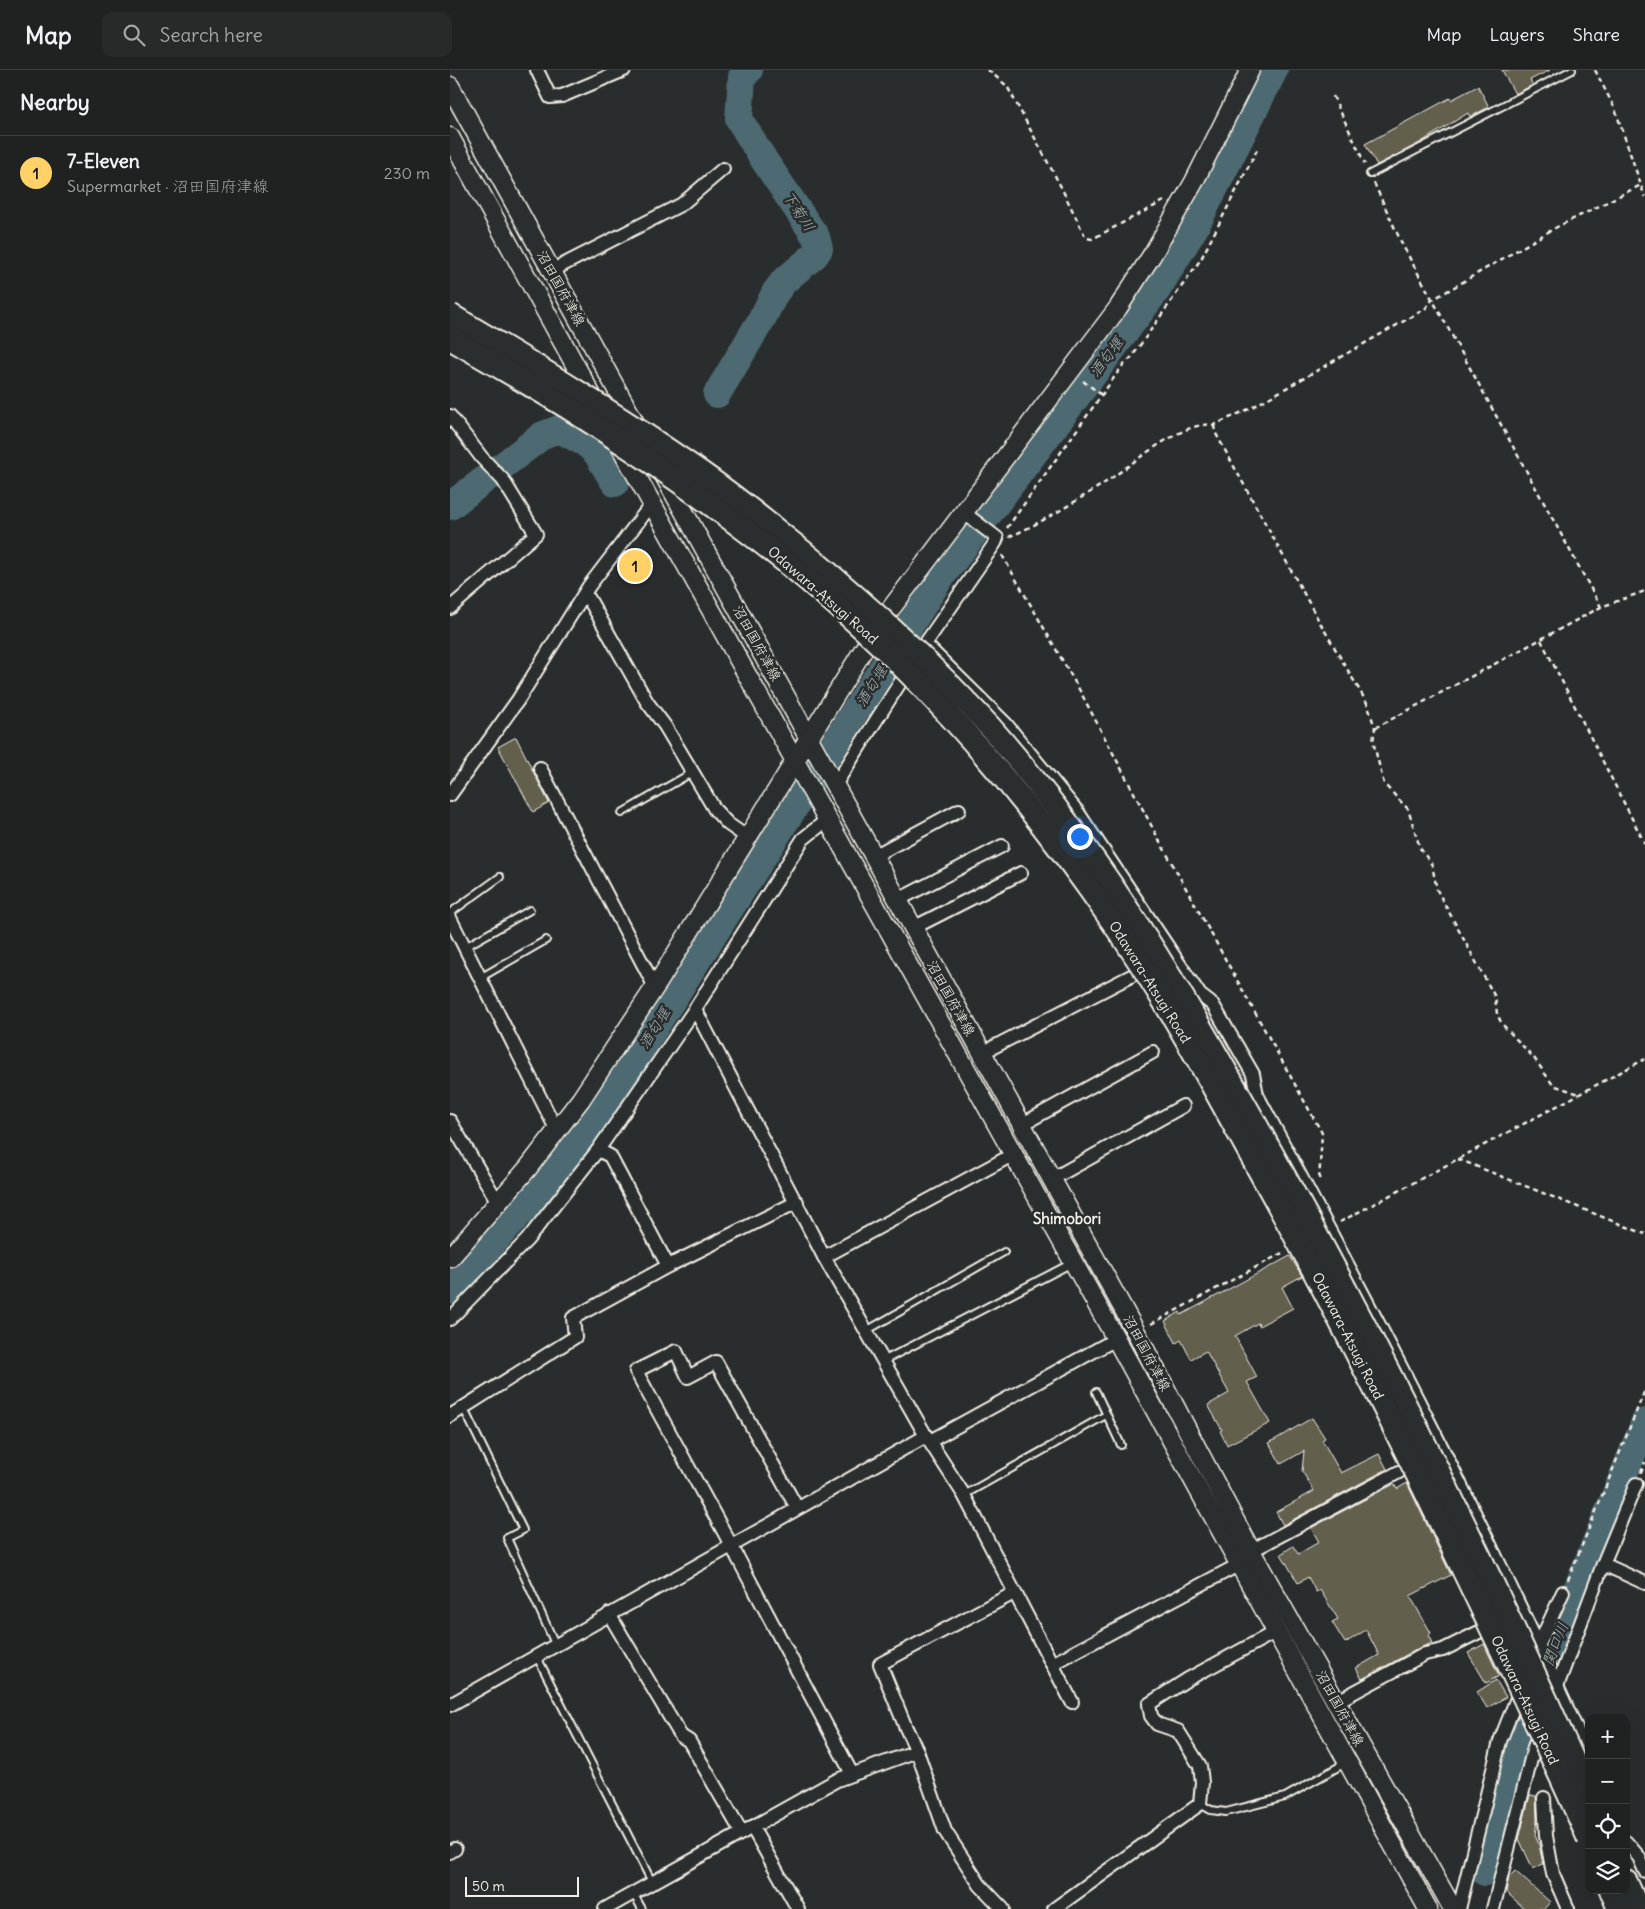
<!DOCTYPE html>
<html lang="en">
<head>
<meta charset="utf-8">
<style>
	body { margin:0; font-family:Delius,"Klee One",sans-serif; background:#282a2a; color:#f1f3f6 }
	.controls { position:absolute; right:15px; bottom:15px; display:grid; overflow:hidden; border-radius:10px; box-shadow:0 5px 20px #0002 }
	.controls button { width:45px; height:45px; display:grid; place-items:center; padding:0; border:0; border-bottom:1px solid #3d3f40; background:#202222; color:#f1f3f6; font:25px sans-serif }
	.scale { position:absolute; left:15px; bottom:12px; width:114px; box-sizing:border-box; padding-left:5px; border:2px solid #f4f1e8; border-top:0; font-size:14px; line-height:18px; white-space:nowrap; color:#f4f1e8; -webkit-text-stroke:4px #2a2d2e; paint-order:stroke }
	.you { position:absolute; left:629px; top:766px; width:18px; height:18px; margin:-12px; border:4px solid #fff; border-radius:50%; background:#1a73e8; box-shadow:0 0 0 8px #1a73e833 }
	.badge { display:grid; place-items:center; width:32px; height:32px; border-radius:50%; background:#ffd166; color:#111; font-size:16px; font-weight:700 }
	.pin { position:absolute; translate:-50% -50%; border:2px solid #fff; box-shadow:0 1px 5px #0006 }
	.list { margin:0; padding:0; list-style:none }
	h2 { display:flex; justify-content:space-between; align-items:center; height:65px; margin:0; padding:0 20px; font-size:21px }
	h2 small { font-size:16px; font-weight:400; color:#a2a4a5 }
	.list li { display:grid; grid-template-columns:32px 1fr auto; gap:15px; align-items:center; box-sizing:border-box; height:75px; padding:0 20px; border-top:1px solid #3d3f40 }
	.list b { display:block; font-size:19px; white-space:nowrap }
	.list p { margin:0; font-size:16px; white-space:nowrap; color:#a2a4a5 }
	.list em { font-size:16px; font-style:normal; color:#a2a4a5 }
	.icon { flex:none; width:28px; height:28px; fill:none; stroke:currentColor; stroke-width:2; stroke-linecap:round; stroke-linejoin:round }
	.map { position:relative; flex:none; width:1195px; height:1839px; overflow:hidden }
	header { display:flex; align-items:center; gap:30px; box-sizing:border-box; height:70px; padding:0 25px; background:#202222; border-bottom:1px solid #3d3f40 }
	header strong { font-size:24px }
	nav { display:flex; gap:28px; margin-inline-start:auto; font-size:18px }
	.search { width:350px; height:45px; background:#282a2a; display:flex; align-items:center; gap:12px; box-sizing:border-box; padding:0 18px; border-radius:10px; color:#a2a4a5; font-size:19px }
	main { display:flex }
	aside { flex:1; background:#202222 }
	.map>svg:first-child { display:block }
</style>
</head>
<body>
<header>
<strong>Map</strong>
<div class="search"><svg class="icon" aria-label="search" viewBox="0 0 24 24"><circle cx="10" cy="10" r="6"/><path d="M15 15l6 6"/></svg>Search here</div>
<nav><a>Map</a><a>Layers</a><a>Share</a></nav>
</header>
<main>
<aside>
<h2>Nearby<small></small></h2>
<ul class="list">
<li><span class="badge">1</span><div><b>7-Eleven</b><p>Supermarket · 沼田国府津線</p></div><em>230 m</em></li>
</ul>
</aside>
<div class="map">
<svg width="1195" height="1839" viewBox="0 0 1195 1839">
	<rect width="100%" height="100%" fill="#2a2d2e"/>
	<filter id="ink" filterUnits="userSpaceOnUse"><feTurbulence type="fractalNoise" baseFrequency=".02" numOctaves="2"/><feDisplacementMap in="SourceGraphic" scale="10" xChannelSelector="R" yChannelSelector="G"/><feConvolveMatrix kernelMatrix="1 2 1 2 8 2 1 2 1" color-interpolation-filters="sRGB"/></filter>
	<g filter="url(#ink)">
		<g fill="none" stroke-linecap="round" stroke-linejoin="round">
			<g stroke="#4e6b72" stroke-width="28">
				<path d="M267 324 313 247 325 223 334 211 365 185 369 179 366 167 314 90 289 49 292 7 299 0"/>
				<path d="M0 436 93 365 109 359 135 373 146 382 165 413"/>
				<path d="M0 1220 103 1106 164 1021 488 511 708 218 745 157 824 0"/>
				<path d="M1035 1802 1064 1674 1195 1352"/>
			</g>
		</g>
		<g fill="#645e4d" stroke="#f4f1e8">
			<path d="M1052 0H1100L1080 10 1083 15 1065 24Z"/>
			<path d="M1028 16 1039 37 1020 47 1018 43 968 74 927 95 915 74 1000 28 1001 30Z"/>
			<path d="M66 667 99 733 83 742 48 677Z"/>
			<path d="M840 1186 852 1206 832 1217 843 1238 809 1256 808 1253 785 1266 807 1307 797 1312 820 1353 777 1375 770 1361 772 1360 758 1335 779 1323 756 1281 741 1289 731 1270 726 1273 715 1251 730 1242 731 1245Z"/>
			<path d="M862 1348 875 1368 872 1370 891 1403 929 1384 937 1399 833 1455 826 1442 864 1421 852 1401 854 1381 831 1394 819 1373Z"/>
			<path d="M957 1413 1001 1505 960 1526 981 1563 978 1565 982 1573 969 1578 912 1609 906 1598 929 1585 916 1560 895 1573 882 1552 888 1549 870 1520 866 1522 858 1507 848 1513 831 1484 843 1476 848 1484 869 1472 861 1458 944 1414 947 1419Z"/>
			<path d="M1034 1574 1049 1606 1036 1613 1018 1583Z"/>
			<path d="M1046 1610 1056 1627 1037 1638 1027 1622Z"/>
			<path d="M1080 1725 1086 1726 1087 1750 1085 1765 1089 1775 1093 1794 1083 1799 1069 1769Z"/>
			<path d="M1065 1801 1100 1832 1094 1839H1075L1056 1822 1059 1807Z"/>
		</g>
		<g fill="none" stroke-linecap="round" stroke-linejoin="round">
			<defs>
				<g id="lane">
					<path d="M920 104 1122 0"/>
					<path d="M172 743 243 702"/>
					<path d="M0 843 50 807"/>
					<path d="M15 877 80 840"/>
					<path d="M30 908 96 870"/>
					<path d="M416 1261 554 1182"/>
					<path d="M433 1291 622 1193"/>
					<path d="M646 1322 671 1375"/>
					<path d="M13 1337 73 1460 57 1468 106 1576"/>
					<path d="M514 1425 656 1345"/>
					<path d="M87 1587 202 1812"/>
					<path d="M750 1734 761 1740 776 1742 835 1727 897 1692"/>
					<path d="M183 1823 192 1839"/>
				</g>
				<g id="street">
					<path d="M87 0 100 27 112 26 174 0"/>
					<path d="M101 201 232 134 273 99"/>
					<path d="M0 346 32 388 53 410 86 464 0 538"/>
					<path d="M513 442 547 468 545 473 475 574 556 654 627 741 750 925 763 935 803 1004 807 1025C924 1242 1039 1461 1139 1687"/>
					<path d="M135 526 139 529 197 632 215 656 265 740 278 754 298 768"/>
					<path d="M90 698 205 917"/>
					<path d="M385 715 460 597"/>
					<path d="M0 725 68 630 139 516 201 435"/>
					<path d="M424 786 509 740"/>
					<path d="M448 830 552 776"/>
					<path d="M0 848 107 1061"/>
					<path d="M463 858 571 803"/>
					<path d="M245 939 374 1187 476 1366 514 1425 602 1594 790 1494"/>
					<path d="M532 983 681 906"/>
					<path d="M0 1051 49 1134"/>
					<path d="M571 1055 703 982"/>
					<path d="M148 1080 160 1086 218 1196"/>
					<path d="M602 1109 733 1036"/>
					<path d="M374 1187 564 1084"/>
					<path d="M0 1249 77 1170 148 1080 245 939 353 769 378 749"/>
					<path d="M0 1346 125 1267 123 1248 218 1196 347 1132"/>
					<path d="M480 1371 666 1269"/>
					<path d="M347 1438 266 1292 238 1307 226 1281 186 1301 281 1475 402 1704"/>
					<path d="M801 1481 949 1402"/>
					<path d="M1153 1494 1195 1513"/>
					<path d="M159 1544 231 1666 239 1671 292 1763"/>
					<path d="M1086 1581 1113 1522"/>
					<path d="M602 1594 622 1632"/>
					<path d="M1106 1619 1153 1494 1186 1414"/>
					<path d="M886 1632 975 1584 993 1580 1029 1562"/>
					<path d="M0 1635 476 1366"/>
					<path d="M467 1681 495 1761 530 1815 553 1839"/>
					<path d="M1094 1728 1096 1766 1103 1804 1118 1839"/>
					<path d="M302 1757 348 1839"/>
					<path d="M1176 1772 1189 1787 1195 1801"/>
					<path d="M0 1782 5 1779"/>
					<path d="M155 1839 387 1710 467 1681 456 1658 430 1594 564 1523"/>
					<path d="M604 1839 750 1734 752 1712 750 1696 728 1661 707 1654 701 1646 699 1634 738 1609 827 1561"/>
					<path d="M1009 1839 1050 1671 1071 1618"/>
					<path d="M1043 1839 1084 1677 1090 1661"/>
				</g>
				<g id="secondary">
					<path d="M0 16 189 360"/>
					<path d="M0 67 146 333"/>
					<path d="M166 369 666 1269 978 1839"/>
					<path d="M211 400 686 1262 801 1481 1003 1839"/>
					<path d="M0 1188 78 1098 131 1029 209 911 430 553 668 238 702 185 744 112 800 0"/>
				</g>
				<g id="highway">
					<path d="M1176 1812 1188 1839"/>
					<path d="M1161 1820 1169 1839"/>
				</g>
			</defs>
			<use href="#lane" stroke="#f4f1e8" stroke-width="10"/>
			<use href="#street" stroke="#f4f1e8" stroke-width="16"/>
			<use href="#secondary" stroke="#f4f1e8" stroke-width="21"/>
			<use href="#highway" stroke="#f4f1e8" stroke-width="26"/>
			<g stroke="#f4f1e8" stroke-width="2.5" stroke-dasharray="5 4" stroke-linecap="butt">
				<path d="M538 0 557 16 610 115 636 168 642 169 714 131"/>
				<path d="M1145 0 1165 39 1195 127"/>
				<path d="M883 26 915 94"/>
				<path d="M924 113 953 176 1151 537"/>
				<path d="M633 311 652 325"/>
				<path d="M764 355 765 362 869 551 917 633 925 658 923 671 934 714 958 739 970 778 982 795 987 820 1045 927 1047 944 1052 954 1084 988 1103 1015 1129 1024"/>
				<path d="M557 458 673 295 681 288 751 189 808 78"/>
				<path d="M559 467C591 453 623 433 653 414 678 398 733 349 764 355L801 338 975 239 982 230 1105 158 1191 115"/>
				<path d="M552 485 630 621 708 768 872 1063 869 1111"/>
				<path d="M1091 570 1195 774"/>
				<path d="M925 658 1151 537 1195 521"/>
				<path d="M1008 1089 1195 1164"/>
				<path d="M890 1152 1195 989"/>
				<path d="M701 1254 834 1182"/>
				<path d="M1191 1403 1195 1392"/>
				<path d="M1118 1510 1195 1320"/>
			</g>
			<use href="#lane" stroke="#2a2d2e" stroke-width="6"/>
			<use href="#street" stroke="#2a2d2e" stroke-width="12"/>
			<use href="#secondary" stroke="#2a2d2e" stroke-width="18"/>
			<use href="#highway" stroke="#2a2d2e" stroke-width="22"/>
			<defs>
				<g id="highway-bridge">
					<path d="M0 245C83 294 165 343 244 398 284 425 321 456 358 486 422 539 484 596 540 657 653 785 738 932 820 1080 937 1290 1043 1506 1139 1726"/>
					<path d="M0 268C39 291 78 313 117 337 242 416 363 504 467 611 539 685 603 765 662 851 721 935 769 1028 819 1118 886 1239 948 1363 1008 1489 1053 1582 1097 1675 1139 1769"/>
				</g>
			</defs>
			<use href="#highway-bridge" stroke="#f4f1e8" stroke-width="26" stroke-linecap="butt"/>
			<use href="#highway-bridge" stroke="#2a2d2e" stroke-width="22"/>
		</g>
	</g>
	<g text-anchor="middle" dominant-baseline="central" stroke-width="5" stroke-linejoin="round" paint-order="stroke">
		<g font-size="14" fill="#f4f1e8" stroke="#2a2d2e">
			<text transform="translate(111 218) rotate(61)">沼田国府津線</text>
			<text transform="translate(373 525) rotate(41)">Odawara-Atsugi Road</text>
			<text transform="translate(307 573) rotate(61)">沼田国府津線</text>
			<text transform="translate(700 912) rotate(58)">Odawara-Atsugi Road</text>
			<text transform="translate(501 928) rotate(61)">沼田国府津線</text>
			<text transform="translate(898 1266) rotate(63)">Odawara-Atsugi Road</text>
			<text transform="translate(697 1283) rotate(62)">沼田国府津線</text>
			<text transform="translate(1075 1630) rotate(65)">Odawara-Atsugi Road</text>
			<text transform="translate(890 1638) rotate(61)">沼田国府津線</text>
		</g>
		<g font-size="15" font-style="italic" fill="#a9b5b3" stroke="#2a2d2e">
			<text transform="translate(349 141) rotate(57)">下菊川</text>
			<text transform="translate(656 287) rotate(-53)">酒匂堰</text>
			<text transform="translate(421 616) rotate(-58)">酒匂堰</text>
			<text transform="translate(204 958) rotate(-58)">酒匂堰</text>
			<text transform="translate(1105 1574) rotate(-68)">関口川</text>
		</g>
		<g font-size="15" font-weight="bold" fill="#f4f1e8" stroke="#2a2d2e">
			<text x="617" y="1148">Shimobori</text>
		</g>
	</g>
</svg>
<div class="controls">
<button>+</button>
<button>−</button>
<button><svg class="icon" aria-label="locate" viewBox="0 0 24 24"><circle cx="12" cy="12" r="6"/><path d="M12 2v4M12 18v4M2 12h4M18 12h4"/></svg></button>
<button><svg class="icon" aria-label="layers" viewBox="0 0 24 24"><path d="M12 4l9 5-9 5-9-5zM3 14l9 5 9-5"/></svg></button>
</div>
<div class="scale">50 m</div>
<div class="you"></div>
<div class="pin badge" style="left:185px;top:496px">1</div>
</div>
</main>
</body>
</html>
